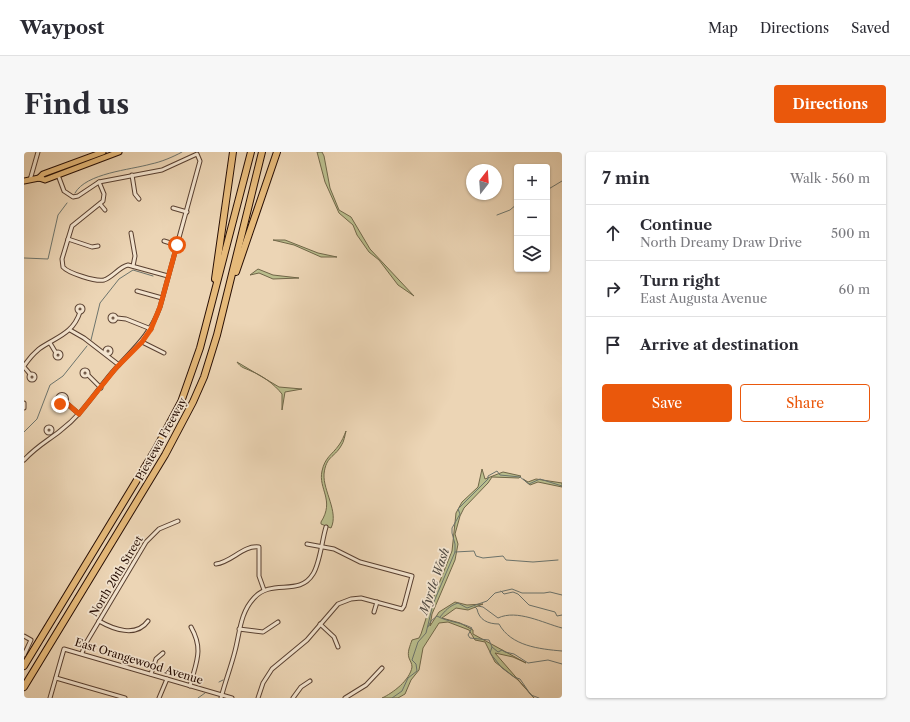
<!DOCTYPE html>
<html lang="en">
<head>
<meta charset="utf-8">
<style>
	body { margin:0; font-family:"Libre Caslon Text",serif; background:#f7f7f7; color:#2b2b33 }
	.controls { position:absolute; right:12px; top:12px; display:grid; overflow:hidden; border-radius:4px; box-shadow:0 1px 3px #0004 }
	.controls button { width:36px; height:36px; display:grid; place-items:center; padding:0; border:0; border-bottom:1px solid #e1e1e2; background:#fff; color:#2b2b33; font:20px sans-serif }
	.compass { position:absolute; left:442px; top:12px; width:36px; height:36px; border-radius:50%; background:#fff; box-shadow:0 1px 3px #0004; rotate:17deg }
	.stop { position:absolute; width:12px; height:12px; margin:-9px; border:3px solid #ea580c; border-radius:50%; background:#fff }
	.stop.end { background:#ea580c; border-color:#fff; box-shadow:0 1px 4px #0008 }
	.list { margin:0; padding:0; list-style:none }
	h2 { display:flex; justify-content:space-between; align-items:center; height:52px; margin:0; padding:0 16px; font-size:17px }
	h2 small { font-size:13px; font-weight:400; color:#7c7c81 }
	.list li { display:grid; grid-template-columns:26px 1fr auto; gap:12px; align-items:center; box-sizing:border-box; height:56px; padding:0 16px; border-top:1px solid #e1e1e2 }
	.list b { display:block; font-size:15px; white-space:nowrap }
	.list p { margin:0; font-size:13px; white-space:nowrap; color:#7c7c81 }
	.list em { font-size:13px; font-style:normal; color:#7c7c81 }
	.actions { display:flex; gap:8px; padding:12px 16px }
	.actions a { flex:1; padding:9px 0; border:1px solid #ea580c; border-radius:4px; text-align:center; font-size:14px; color:#ea580c }
	.actions .main { background:#ea580c; color:#fff }
	.icon { flex:none; width:22px; height:22px; fill:none; stroke:currentColor; stroke-width:2; stroke-linecap:round; stroke-linejoin:round }
	.map { position:relative; flex:none; width:538px; height:546px; overflow:hidden; border-radius:4px }
	header { display:flex; align-items:center; gap:24px; box-sizing:border-box; height:56px; padding:0 20px; background:#fff; border-bottom:1px solid #e1e1e2 }
	header strong { font-size:19px }
	nav { display:flex; gap:22px; margin-inline-start:auto; font-size:14px }
	.intro { display:flex; align-items:center; justify-content:space-between; box-sizing:border-box; height:96px; padding:0 24px }
	h1 { margin:0; font-size:28px }
	.button { padding:10px 18px; border-radius:4px; background:#ea580c; color:#fff; font-size:14px; font-weight:700 }
	main { display:flex; gap:24px; padding:0 24px }
	aside { flex:1; background:#fff; border-radius:4px; box-shadow:0 1px 3px #0004 }
	.map>svg:first-child { display:block }
</style>
</head>
<body>
<header>
<strong>Waypost</strong>
<nav><a>Map</a><a>Directions</a><a>Saved</a></nav>
</header>
<div class="intro"><h1>Find us</h1><a class="button">Directions</a></div>
<main>
<div class="map">
<svg width="538" height="546" viewBox="0 0 538 546">
	<rect width="100%" height="100%" fill="#ecd5b5"/>
	<filter id="stains"><feTurbulence type="fractalNoise" baseFrequency=".005" numOctaves="4"/><feColorMatrix values="0 0 0 0 .2 0 0 0 0 .09 0 0 0 0 .02 0 0 0 .5 -.17"/></filter>
	<radialGradient id="worn" r=".72"><stop offset=".6" stop-color="#630" stop-opacity="0"/><stop offset="1" stop-color="#630" stop-opacity=".3"/></radialGradient>
	<g fill="#b9bd8c" stroke="#706648">
		<path d="M293 0H298L300 4 306 36 315 58 327 65 346 97 390 144 374 133 355 108 345 100 333 83 329 73 315 61 301 30Z"/>
		<path d="M249 88H261L294 101 313 105H297L270 93Z"/>
		<path d="M234 117 249 123 275 126 249 127 235 121 226 123Z"/>
		<path d="M213 210 255 235 278 237 261 240 258 258V242C250 232 239 224 227 219 221 216 217 216 213 210Z"/>
		<path d="M322 279C321 283 320 290 317 294 310 306 302 304 300 322 299 339 315 360 307 376L297 372V370C311 348 294 337 298 319 301 305 308 303 315 293 318 289 320 284 322 279Z"/>
		<path d="M458 317 461 327 479 320 497 324 495 326 468 325 464 331 440 356 436 364 431 382 434 392 431 408 408 462 406 474 415 460 431 450 443 453 459 452 444 458 432 456 418 466 436 471 449 478V482L502 511 489 505 471 501 510 546 494 528 471 510 461 490 451 488 445 478 424 470 415 471 399 496 395 518 387 528 381 542 374 546H358C369 541 386 528 388 515 388 511 386 509 385 506 383 500 386 494 388 488L395 486 397 482 406 454 428 399 432 361 438 350 454 335Z"/>
		<path d="M499 327 504 330 512 327 538 331V335L514 330 506 333Z"/>
	</g>
	<g fill="none" stroke-linecap="round" stroke-linejoin="round">
		<g stroke="#6c746d" stroke-width="1">
			<path d="M523 38 538 29"/>
			<path d="M51 41C62 21 106 18 127 12 137 10 149 5 158 0"/>
			<path d="M473 63 486 58 493 52"/>
			<path d="M0 106 24 107 34 63 43 51"/>
			<path d="M67 188 76 151 95 127 109 118 129 124"/>
			<path d="M0 280 13 267 26 233 39 224 63 194"/>
			<path d="M431 400 450 399 452 404 459 406 479 404 482 408 509 410 534 408"/>
			<path d="M477 439 480 442 489 440 494 442 505 453 531 460 533 464 538 463"/>
			<path d="M454 454 459 455 474 466C493 457 519 471 538 476"/>
			<path d="M451 455 453 457C455 468 464 472 475 472 487 494 515 497 538 499"/>
			<path d="M416 465C421 459 425 454 434 451L443 456 463 449 471 441 488 437 498 441H520L526 440 538 443"/>
			<path d="M404 475 407 469 413 464C423 470 437 470 448 476L444 483 446 486 465 488 468 495 466 501 478 516 490 525 496 527 507 543 515 546"/>
			<path d="M468 495 474 500 478 498 481 500 490 502 504 511 524 508 538 512"/>
			<path d="M195 530 199 528"/>
			<path d="M174 546 181 541"/>
			<path d="M368 546 378 539 384 526 393 519 392 512 388 508 394 490 402 481 409 452 431 400V392L428 381V376L436 362 434 357 464 327V324L473 319 476 323 496 325 505 332 516 327 538 334"/>
		</g>
		<defs>
			<g id="street">
				<path d="M108 23 111 42 115 47"/>
				<path d="M6 28 14 0"/>
				<path d="M75 30 80 42 79 49 48 74 38 107 39 115C44 121 72 130 80 128 89 125 95 115 104 113L144 124"/>
				<path d="M76 52 81 58"/>
				<path d="M149 56 163 60"/>
				<path d="M107 81 111 104 109 114"/>
				<path d="M44 87 68 95 74 94"/>
				<path d="M140 89 153 93"/>
				<path d="M113 139 138 146"/>
				<circle cx="56" cy="157" r="3"/>
				<circle cx="89" cy="166" r="3"/>
				<path d="M93 166 102 167 127 177"/>
				<path d="M46 178 60 186 95 213"/>
				<path d="M118 190 140 201"/>
				<path d="M26 191 32 201"/>
				<circle cx="84" cy="199" r="3"/>
				<circle cx="34" cy="203" r="3"/>
				<path d="M0 214C4 208 9 202 15 197 32 185 49 182 56 160"/>
				<path d="M0 215 6 222"/>
				<circle cx="61" cy="221" r="3"/>
				<circle cx="8" cy="225" r="3"/>
				<path d="M64 223 77 236"/>
				<circle cx="38" cy="247" r="4.5"/>
				<path d="M40 249 55 262"/>
				<path d="M0 251V256"/>
				<circle cx="25" cy="278" r="3"/>
				<path d="M0 308C13 294 22 290 36 279 61 260 72 238 92 216 111 195 126 183 136 155L176 9 173 2 138 18 75 30 54 44 49 45 40 39 34 23"/>
				<path d="M192 412C208 410 219 393 235 395V424L240 438"/>
				<path d="M350 460 353 450"/>
				<path d="M75 469C89 477 112 486 124 469"/>
				<path d="M296 472 310 485 314 495"/>
				<path d="M215 477 239 480 254 470"/>
				<path d="M0 484 7 488 0 503"/>
				<path d="M58 501 62 491 122 390 135 377 154 369"/>
				<path d="M127 522 132 507 139 501"/>
				<path d="M32 526 101 546"/>
				<path d="M166 534C172 510 180 498 167 475"/>
				<path d="M26 546 40 497 208 546"/>
				<path d="M135 546 143 527"/>
				<path d="M197 546C201 530 207 515 211 499 216 480 216 461 230 446 248 426 275 445 289 422 296 411 298 388 302 375"/>
				<path d="M234 546 239 531 248 517 283 488 314 452 327 447 337 446 378 457 380 454 388 424 336 410 310 397 283 392"/>
				<path d="M269 546 277 535 286 529"/>
				<path d="M321 546 342 533 358 516"/>
			</g>
			<g id="primary">
				<path d="M15 26 19 22 79 0"/>
				<path d="M0 29 15 26 21 28 95 0"/>
			</g>
			<g id="highway">
				<path d="M212 120 253 0"/>
				<path d="M191 127 209 0"/>
				<path d="M0 514 133 295 157 250 176 196 227 0"/>
				<path d="M0 535 141 303 169 250 180 225 193 183 238 0"/>
			</g>
		</defs>
		<use href="#street" stroke="#594031" stroke-width="5"/>
		<use href="#primary" stroke="#280f05" stroke-width="7"/>
		<use href="#highway" stroke="#280f05" stroke-width="8"/>
		<use href="#street" stroke="#f3e4cf" stroke-width="3"/>
		<use href="#primary" stroke="#e6ba7a" stroke-width="5"/>
		<use href="#highway" stroke="#e6ba7a" stroke-width="6"/>
	</g>
	<g fill="none" stroke-linecap="round" stroke-linejoin="round">
		<path stroke="#ea580c" stroke-width="5" d="M36 252 40 249 55 262 92 216 118 190 127 177 136 155 153 93"/>
	</g>
	<g text-anchor="middle" dominant-baseline="central" stroke-width="3.5" stroke-linejoin="round" paint-order="stroke">
		<g font-size="11" fill="#280f05" stroke="#f3e4cf">
			<text transform="translate(137 287) rotate(-61)">Piestewa Freeway</text>
			<text transform="translate(92 424) rotate(-59)">North 20th Street</text>
			<text transform="translate(115 509) rotate(17)">East Orangewood Avenue</text>
		</g>
		<g font-size="12" font-style="italic" fill="#504a42" stroke="#f3e4cf">
			<text transform="translate(410 429) rotate(-71)">Myrtle Wash</text>
		</g>
	</g>
	<rect width="100%" height="100%" filter="url(#stains)"/>
	<rect width="100%" height="100%" fill="url(#worn)"/>
</svg>
<div class="controls">
<button>+</button>
<button>−</button>
<button><svg class="icon" aria-label="layers" viewBox="0 0 24 24"><path d="M12 4l9 5-9 5-9-5zM3 14l9 5 9-5"/></svg></button>
</div>
<svg class="compass" viewBox="-18 -18 36 36"><path d="M0-13l5 13h-10z" fill="#e53935"/><path d="M0 13l5-13h-10z" fill="#7c7c81"/></svg>
<div class="stop" style="left:153px;top:93px"></div>
<div class="stop end" style="left:36px;top:252px"></div>
</div>
<aside>
<h2>7 min<small>Walk · 560 m</small></h2>
<ul class="list">
<li><svg class="icon" aria-label="ahead" viewBox="0 0 24 24"><path d="M12 20V5M6 11l6-6 6 6"/></svg><div><b>Continue</b><p>North Dreamy Draw Drive</p></div><em>500 m</em></li>
<li><svg class="icon" aria-label="right" viewBox="0 0 24 24"><path d="M7 20v-9h11M14 6l5 5-5 5"/></svg><div><b>Turn right</b><p>East Augusta Avenue</p></div><em>60 m</em></li>
<li><svg class="icon" aria-label="arrive" viewBox="0 0 24 24"><path d="M6 21V4h12l-3 4 3 4H6"/></svg><div><b>Arrive at destination</b></div></li>
</ul>
<div class="actions"><a class="main">Save</a><a>Share</a></div>
</aside>
</main>
</body>
</html>
